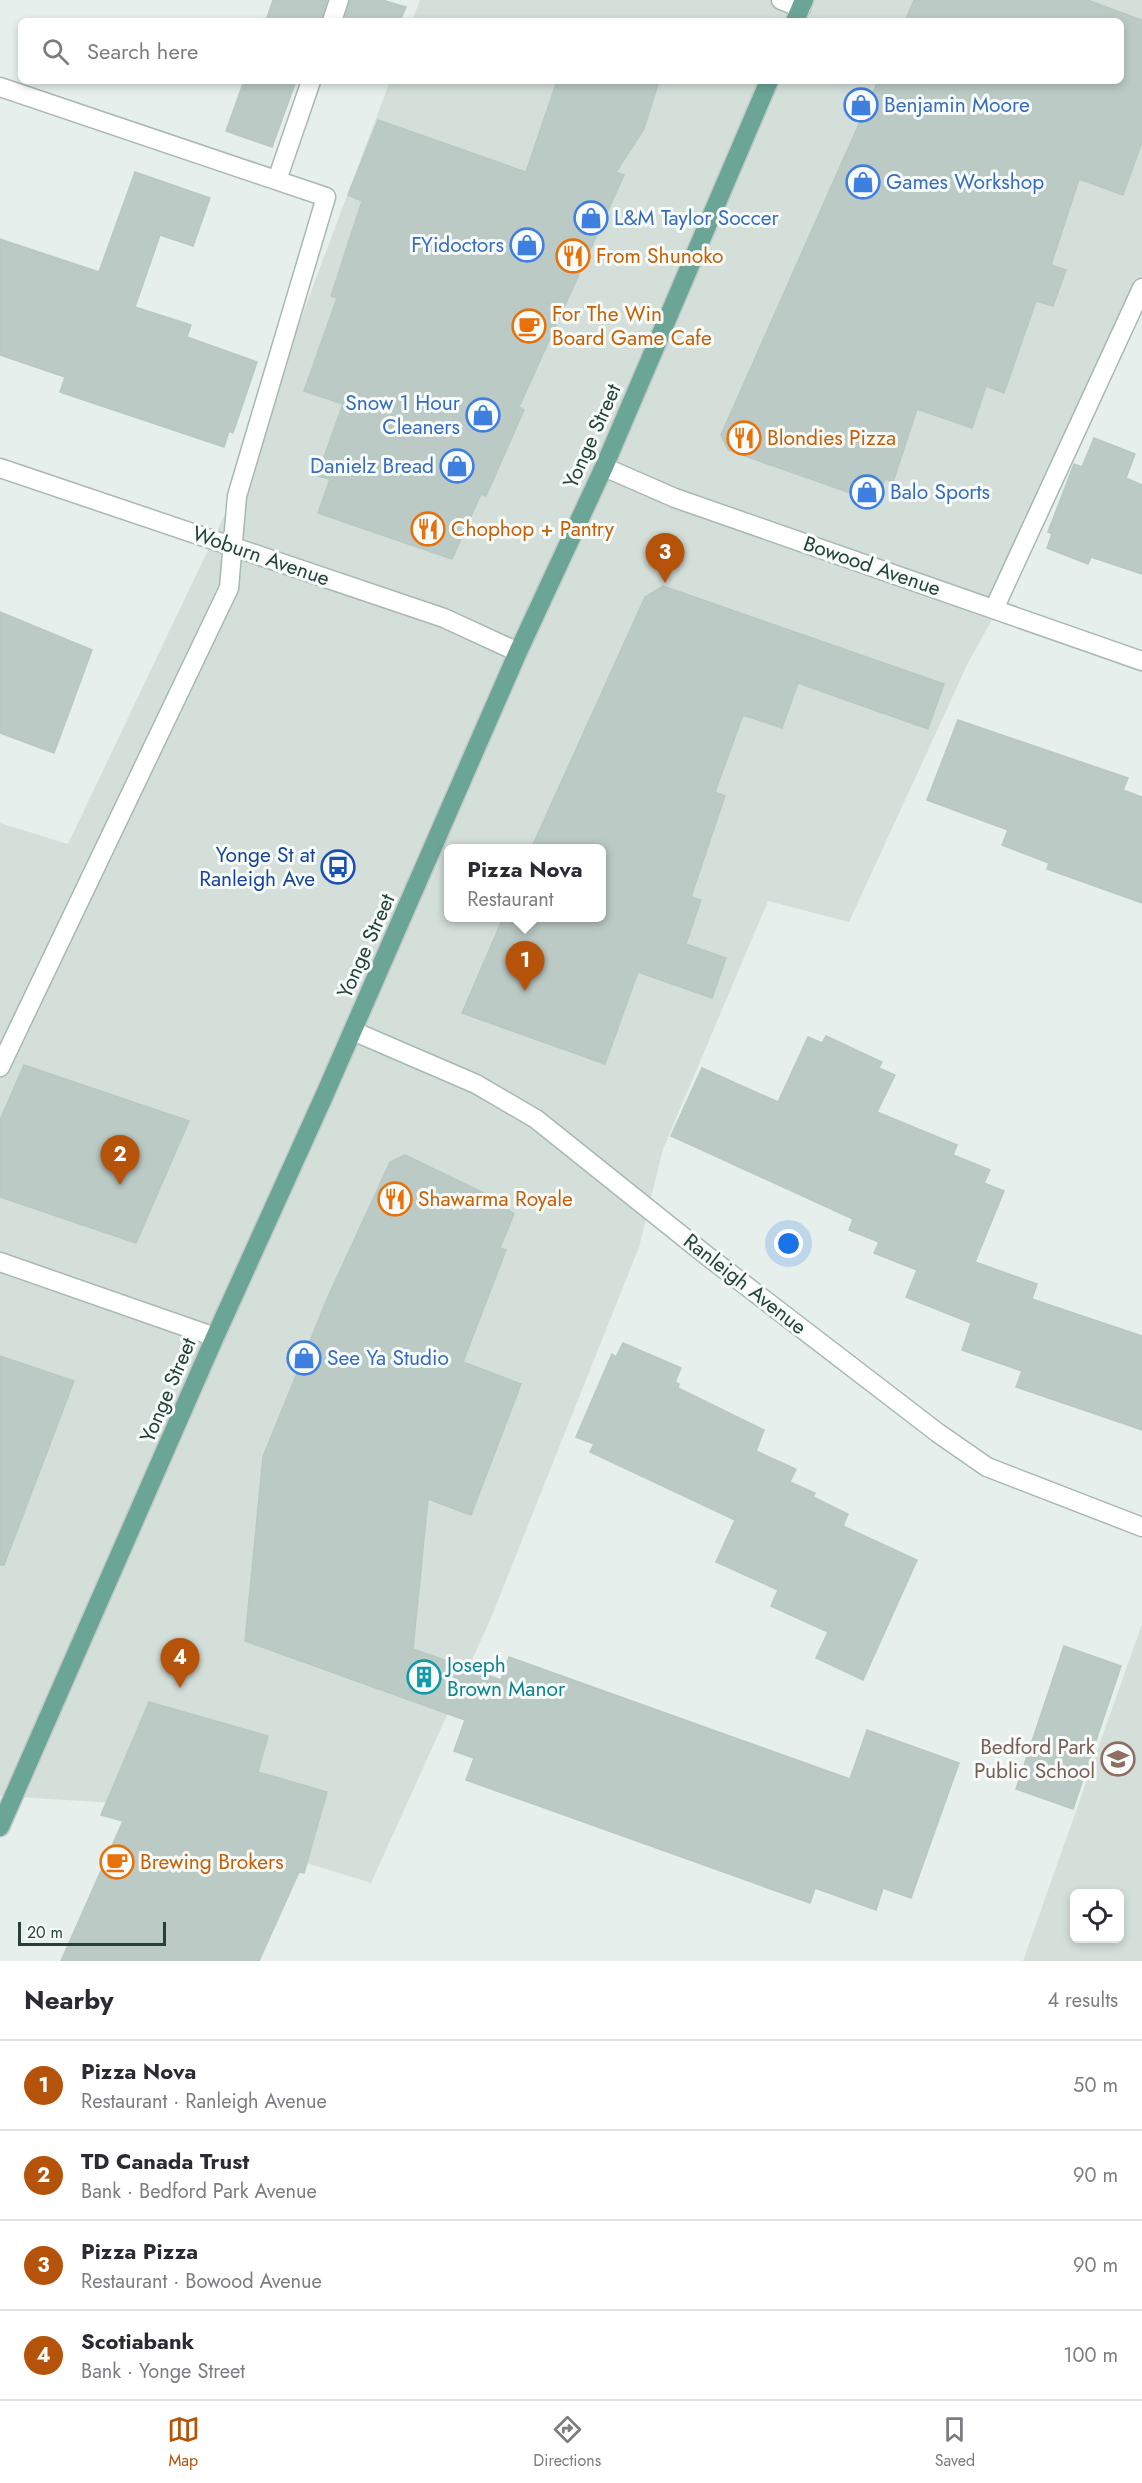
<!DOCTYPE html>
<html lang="en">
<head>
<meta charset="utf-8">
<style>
	body { margin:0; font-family:Jost,sans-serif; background:#f7f7f7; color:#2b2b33 }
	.controls { position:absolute; right:18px; bottom:18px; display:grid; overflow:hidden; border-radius:9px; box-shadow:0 3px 9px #0003 }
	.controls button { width:54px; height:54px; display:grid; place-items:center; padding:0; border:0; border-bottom:2px solid #e1e1e2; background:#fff; color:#2b2b33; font:30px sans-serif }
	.scale { position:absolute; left:18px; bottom:15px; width:148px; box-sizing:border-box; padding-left:6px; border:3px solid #24423a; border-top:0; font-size:16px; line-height:21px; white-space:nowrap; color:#24423a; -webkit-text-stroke:4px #f7fbf9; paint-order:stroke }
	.you { position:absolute; left:789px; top:1244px; width:21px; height:21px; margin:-15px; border:4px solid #fff; border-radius:50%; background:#1a73e8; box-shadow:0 0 0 9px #1a73e833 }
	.badge { display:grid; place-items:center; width:39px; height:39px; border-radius:50%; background:#b45309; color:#fff; font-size:20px; font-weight:700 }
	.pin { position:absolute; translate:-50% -50px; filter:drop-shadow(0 2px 3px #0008) }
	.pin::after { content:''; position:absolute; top:32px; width:21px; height:18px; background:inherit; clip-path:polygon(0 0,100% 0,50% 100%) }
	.popup { position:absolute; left:444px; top:844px; width:162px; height:78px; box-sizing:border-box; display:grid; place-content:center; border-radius:9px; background:#fff; filter:drop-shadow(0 2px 4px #0005); font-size:20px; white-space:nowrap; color:#7c7c81 }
	.popup b { font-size:22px; color:#2b2b33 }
	.popup::after { content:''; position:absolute; left:50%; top:100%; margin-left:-12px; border:12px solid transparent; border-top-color:#fff }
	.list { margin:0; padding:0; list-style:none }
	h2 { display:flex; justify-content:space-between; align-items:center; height:78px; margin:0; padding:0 24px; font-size:26px }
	h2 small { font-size:20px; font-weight:400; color:#7c7c81 }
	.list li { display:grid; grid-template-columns:39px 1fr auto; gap:18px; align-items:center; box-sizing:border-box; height:90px; padding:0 24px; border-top:2px solid #e1e1e2 }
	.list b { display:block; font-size:22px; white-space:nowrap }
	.list p { margin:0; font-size:20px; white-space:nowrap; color:#7c7c81 }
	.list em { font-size:20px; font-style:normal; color:#7c7c81 }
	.icon { flex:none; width:33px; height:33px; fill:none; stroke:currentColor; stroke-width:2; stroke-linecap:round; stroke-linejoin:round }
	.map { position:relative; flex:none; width:1142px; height:1961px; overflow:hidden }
	.search { position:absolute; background:#fff; box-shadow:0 3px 9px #0003; left:18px; right:18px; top:18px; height:66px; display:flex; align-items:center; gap:15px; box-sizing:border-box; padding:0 21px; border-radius:9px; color:#7c7c81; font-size:22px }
	.sheet { height:438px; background:#fff }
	nav { display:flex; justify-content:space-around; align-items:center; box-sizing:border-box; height:84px; border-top:2px solid #e1e1e2; background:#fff; font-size:16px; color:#7c7c81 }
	nav a { display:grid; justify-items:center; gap:3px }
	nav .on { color:#b45309 }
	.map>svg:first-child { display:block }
</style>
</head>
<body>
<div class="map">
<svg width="1142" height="1961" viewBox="0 0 1142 1961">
	<rect width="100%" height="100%" fill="#e6efeb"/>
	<g fill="#d4dfda" fill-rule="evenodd">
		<path d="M420 0H1142V299L1021 567 968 663 849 922 768 901 663 1149 639 1247 491 1618 371 1883 114 1803 0 1796V823L68 844 237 489 390 81H1121V21H412ZM448 848H602V918H448Z"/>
		<path d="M1142 1624V1961H1023ZM1074 1894H1120V1938H1074Z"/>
	</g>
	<g fill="#bbcac4" stroke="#b8c9c2" stroke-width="1.5">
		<path d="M273 0H327L321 21H266Z"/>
		<path d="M350 0H382L406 7 400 21H344Z"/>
		<path d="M914 0H1087L1142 20V142L1123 195 1079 179 1051 265 1066 270 1053 306 1036 301 1004 393 986 386 972 428 917 409 893 482 885 479 876 502 728 450 721 435 878 81H1121V21H905Z"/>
		<path d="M244 81H296L272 147 226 131Z"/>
		<path d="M557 81H659L644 129 616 172 624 175 519 407 524 410 486 496 481 494 452 559 318 513 330 479 317 476 343 404 304 391 337 298 331 296 362 201 348 195 378 120 526 172Z"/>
		<path d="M135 172 210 198 193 246 160 235 135 307 191 325 187 337 257 362 233 433 229 431 224 447 60 392 65 377 0 355V239L99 272Z"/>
		<path d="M1094 438 1135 454 1126 478 1142 485V574L1091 557 1088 564 1047 548 1052 534 1048 532 1074 464 1082 467Z"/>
		<path d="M663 586 944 684 928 729 798 683 782 728 743 715 715 792 725 796 691 897 701 900 686 944 726 958 712 998 638 972 605 1064 462 1013 503 918H602V849H531L645 597Z"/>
		<path d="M0 612 92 650 54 753 0 733Z"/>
		<path d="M958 720 1128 778 1123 790 1142 797V903L1047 869 1049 863 1002 845 1008 830 927 800Z"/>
		<path d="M826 1036 882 1062 879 1068 895 1075 877 1112 957 1145 953 1155 990 1170 984 1183 1004 1191 975 1262 1037 1284 1032 1299 1142 1336V1430L1016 1387 1022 1371 962 1350 971 1323 906 1297 917 1270 874 1253 879 1242 849 1230 853 1219 671 1136 702 1068 778 1102 808 1037 822 1043Z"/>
		<path d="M24 1065 189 1121 136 1243 0 1197V1120Z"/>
		<path d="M405 1155 492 1197 514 1214 500 1248 506 1250 463 1362 521 1384 471 1515 428 1499 413 1649 501 1680 509 1657 850 1779 867 1730 959 1763 911 1898 883 1888 876 1910 815 1888 810 1903 466 1780 474 1758 454 1751 465 1720 245 1641 263 1457 327 1299 390 1162Z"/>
		<path d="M623 1343 681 1368 675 1382 679 1384 678 1388 764 1430 756 1451 796 1469 790 1482 815 1493 813 1497 848 1514 843 1526 917 1560 863 1680 816 1658 828 1632 771 1606 778 1590 716 1562 735 1520 590 1452 594 1444 576 1437 612 1354 616 1357Z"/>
		<path d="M0 1356 74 1381 4 1565H0Z"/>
		<path d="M1064 1646 1121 1666 1073 1809 1016 1789Z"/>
		<path d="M149 1702 268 1736 258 1772 327 1792 304 1873 299 1872 259 1961H61L123 1821 101 1815Z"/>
	</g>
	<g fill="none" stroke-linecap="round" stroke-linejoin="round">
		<defs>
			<g id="minor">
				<path d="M781 0 801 8"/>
				<path d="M332 21 339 0"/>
				<path d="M0 87 326 197 237 496 229 588 0 1067"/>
				<path d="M277 180 311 81"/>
				<path d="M604 467 675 498 1142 661"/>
				<path d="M0 468 444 618 518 652"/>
				<path d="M994 609 1142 288"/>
				<path d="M353 1031 476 1084 536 1119 706 1255 938 1433 987 1467 1142 1527"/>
				<path d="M0 1262 215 1337"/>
			</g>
			<g id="major">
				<path d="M795 21 804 0"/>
				<path d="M0 1827 215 1337 325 1094 518 652 604 467 769 81"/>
			</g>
		</defs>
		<use href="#minor" stroke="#a8b8b2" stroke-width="21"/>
		<use href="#major" stroke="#c2cac8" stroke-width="21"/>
		<use href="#minor" stroke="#fff" stroke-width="18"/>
		<use href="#major" stroke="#6aa596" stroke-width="18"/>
	</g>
	<defs>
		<symbol id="shop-ring" viewBox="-11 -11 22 22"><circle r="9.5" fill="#f7fbf9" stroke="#3f7fe0" stroke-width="1.5"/><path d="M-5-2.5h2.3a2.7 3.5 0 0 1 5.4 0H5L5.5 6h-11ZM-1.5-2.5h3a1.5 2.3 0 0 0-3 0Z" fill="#3f7fe0"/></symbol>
		<symbol id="restaurant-ring" viewBox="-11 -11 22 22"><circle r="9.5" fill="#f7fbf9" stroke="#e8710a" stroke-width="1.5"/><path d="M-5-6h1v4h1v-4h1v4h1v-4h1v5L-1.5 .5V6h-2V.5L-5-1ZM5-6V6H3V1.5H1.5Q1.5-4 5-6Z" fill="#e8710a"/></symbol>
		<symbol id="cafe-ring" viewBox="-11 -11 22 22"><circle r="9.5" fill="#f7fbf9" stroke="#e8710a" stroke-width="1.5"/><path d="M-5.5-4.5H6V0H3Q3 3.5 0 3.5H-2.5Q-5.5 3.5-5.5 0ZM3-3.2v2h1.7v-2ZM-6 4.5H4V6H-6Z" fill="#e8710a"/></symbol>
		<symbol id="bus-ring" viewBox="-11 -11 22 22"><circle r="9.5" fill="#f7fbf9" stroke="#1a4fb4" stroke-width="1.5"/><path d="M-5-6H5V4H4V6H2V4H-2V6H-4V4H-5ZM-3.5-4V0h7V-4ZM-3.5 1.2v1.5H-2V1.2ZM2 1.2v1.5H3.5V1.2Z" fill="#1a4fb4"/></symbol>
		<symbol id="building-ring" viewBox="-11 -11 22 22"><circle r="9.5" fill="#f7fbf9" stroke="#0f9aa8" stroke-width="1.5"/><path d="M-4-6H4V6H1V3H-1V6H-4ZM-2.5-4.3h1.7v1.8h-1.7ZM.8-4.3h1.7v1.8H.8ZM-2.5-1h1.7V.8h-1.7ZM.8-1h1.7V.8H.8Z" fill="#0f9aa8"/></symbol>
		<symbol id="school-ring" viewBox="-11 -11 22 22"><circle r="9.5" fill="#f7fbf9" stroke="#8d6e63" stroke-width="1.5"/><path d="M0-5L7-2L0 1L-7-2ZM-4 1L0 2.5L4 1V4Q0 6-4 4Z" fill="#8d6e63"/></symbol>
	</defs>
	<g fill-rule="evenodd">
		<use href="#shop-ring" x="842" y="86" width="38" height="38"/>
		<use href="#shop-ring" x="844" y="163" width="38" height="38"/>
		<use href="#shop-ring" x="572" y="199" width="38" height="38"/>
		<use href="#shop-ring" x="508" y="226" width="38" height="38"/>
		<use href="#restaurant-ring" x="554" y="237" width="38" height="38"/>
		<use href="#cafe-ring" x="510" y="307" width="38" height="38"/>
		<use href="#shop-ring" x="464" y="396" width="38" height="38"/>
		<use href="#restaurant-ring" x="725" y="419" width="38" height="38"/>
		<use href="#shop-ring" x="438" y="447" width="38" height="38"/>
		<use href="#shop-ring" x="848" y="473" width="38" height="38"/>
		<use href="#restaurant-ring" x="409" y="510" width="38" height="38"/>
		<use href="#bus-ring" x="319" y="848" width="38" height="38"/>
		<use href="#restaurant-ring" x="376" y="1180" width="38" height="38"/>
		<use href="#shop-ring" x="285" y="1339" width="38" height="38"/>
		<use href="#building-ring" x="405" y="1658" width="38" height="38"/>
		<use href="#school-ring" x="1099" y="1740" width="38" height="38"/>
		<use href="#cafe-ring" x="98" y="1843" width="38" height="38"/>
	</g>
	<g text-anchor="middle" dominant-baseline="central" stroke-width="6" stroke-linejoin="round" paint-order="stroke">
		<g font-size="21" fill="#366cbe" stroke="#f7fbf9" text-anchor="start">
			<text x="884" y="105">Benjamin Moore</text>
			<text x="886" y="182">Games Workshop</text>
			<text x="614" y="218">L&amp;M Taylor Soccer</text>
			<text x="504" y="245" text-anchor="end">FYidoctors</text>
			<text x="460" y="403" text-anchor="end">Snow 1 Hour<tspan x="460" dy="24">Cleaners</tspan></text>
			<text x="434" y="466" text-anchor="end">Danielz Bread</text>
			<text x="890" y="492">Balo Sports</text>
			<text x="327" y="1358">See Ya Studio</text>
		</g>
		<g font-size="21" fill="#c56008" stroke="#f7fbf9" text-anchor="start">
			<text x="596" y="256">From Shunoko</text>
			<text x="552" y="314">For The Win<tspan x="552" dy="24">Board Game Cafe</tspan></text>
			<text x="767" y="438">Blondies Pizza</text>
			<text x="451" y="529">Chophop + Pantry</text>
			<text x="418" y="1199">Shawarma Royale</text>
			<text x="140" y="1862">Brewing Brokers</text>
		</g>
		<g font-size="21" fill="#24423a" stroke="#f7fbf9">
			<text transform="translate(592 436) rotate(-66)">Yonge Street</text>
			<text transform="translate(261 556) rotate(19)">Woburn Avenue</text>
			<text transform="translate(872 566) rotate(19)">Bowood Avenue</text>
			<text transform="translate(366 946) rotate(-66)">Yonge Street</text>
			<text transform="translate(745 1284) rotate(38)">Ranleigh Avenue</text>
			<text transform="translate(168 1390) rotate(-67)">Yonge Street</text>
		</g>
		<g font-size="21" fill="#164399" stroke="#f7fbf9" text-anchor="end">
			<text x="315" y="855">Yonge St at<tspan x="315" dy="24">Ranleigh Ave</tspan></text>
		</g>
		<g font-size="21" fill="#0d838f" stroke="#f7fbf9" text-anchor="start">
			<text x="447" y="1665">Joseph<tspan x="447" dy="24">Brown Manor</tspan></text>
		</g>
		<g font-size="21" fill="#785e54" stroke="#f7fbf9" text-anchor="end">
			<text x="1095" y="1747">Bedford Park<tspan x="1095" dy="24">Public School</tspan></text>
		</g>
	</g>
</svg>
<div class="controls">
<button><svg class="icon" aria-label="locate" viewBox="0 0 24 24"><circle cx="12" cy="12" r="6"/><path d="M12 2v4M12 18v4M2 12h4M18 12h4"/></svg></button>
</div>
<div class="scale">20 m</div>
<div class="you"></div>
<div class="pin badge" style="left:525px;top:991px">1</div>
<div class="popup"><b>Pizza Nova</b>Restaurant</div>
<div class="pin badge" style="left:120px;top:1185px">2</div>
<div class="pin badge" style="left:665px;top:583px">3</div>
<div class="pin badge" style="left:180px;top:1688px">4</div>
<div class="search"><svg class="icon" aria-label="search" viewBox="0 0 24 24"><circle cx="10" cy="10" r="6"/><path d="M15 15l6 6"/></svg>Search here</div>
</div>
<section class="sheet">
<h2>Nearby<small>4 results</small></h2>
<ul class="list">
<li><span class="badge">1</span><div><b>Pizza Nova</b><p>Restaurant · Ranleigh Avenue</p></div><em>50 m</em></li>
<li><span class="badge">2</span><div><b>TD Canada Trust</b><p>Bank · Bedford Park Avenue</p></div><em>90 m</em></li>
<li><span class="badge">3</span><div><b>Pizza Pizza</b><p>Restaurant · Bowood Avenue</p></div><em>90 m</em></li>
<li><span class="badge">4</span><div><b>Scotiabank</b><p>Bank · Yonge Street</p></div><em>100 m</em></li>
</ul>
</section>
<nav>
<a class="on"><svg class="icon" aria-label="map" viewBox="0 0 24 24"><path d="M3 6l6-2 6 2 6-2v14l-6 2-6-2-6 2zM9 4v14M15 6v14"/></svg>Map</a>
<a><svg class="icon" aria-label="directions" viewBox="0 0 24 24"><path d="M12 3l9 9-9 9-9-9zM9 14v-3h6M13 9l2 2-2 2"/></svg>Directions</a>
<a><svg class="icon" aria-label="saved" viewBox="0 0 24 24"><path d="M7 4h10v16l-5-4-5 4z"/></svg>Saved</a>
</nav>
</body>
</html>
